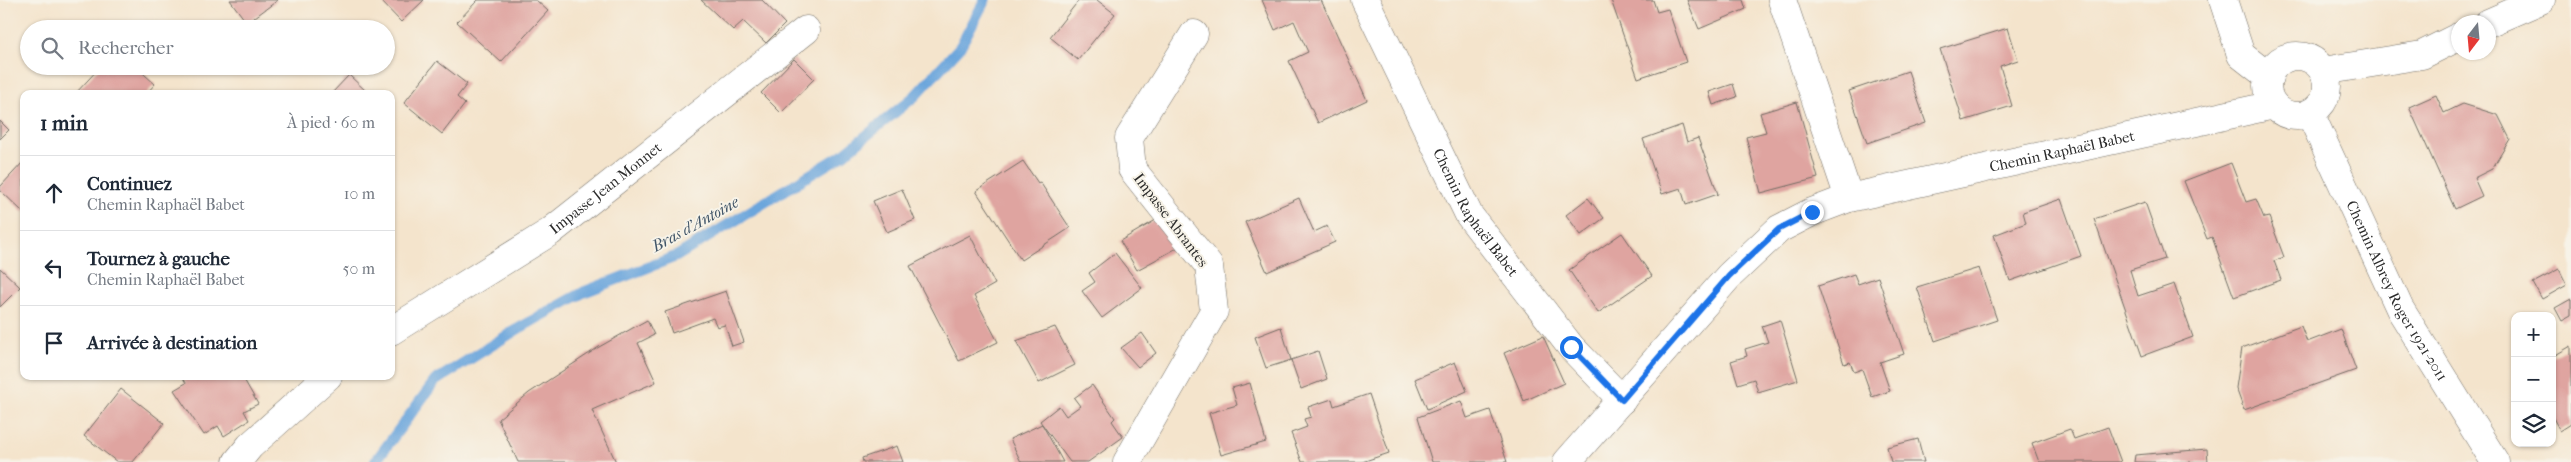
<!DOCTYPE html>
<html lang="fr">
<head>
<meta charset="utf-8">
<style>
	body { margin:0; font-family:"IM FELL French Canon",serif; background:#f6f6f7; color:#1f2937 }
	.controls { position:absolute; right:15px; bottom:15px; display:grid; overflow:hidden; border-radius:10px; box-shadow:0 1px 4px #0004 }
	.controls button { width:45px; height:45px; display:grid; place-items:center; padding:0; border:0; border-bottom:1px solid #e0e1e3; background:#fff; color:#1f2937; font:25px sans-serif }
	.compass { position:absolute; left:2451px; top:15px; width:45px; height:45px; border-radius:50%; background:#fff; box-shadow:0 1px 4px #0004; rotate:196deg }
	.stop { position:absolute; width:15px; height:15px; margin:-11px; border:4px solid #1a73e8; border-radius:50%; background:#fff }
	.stop.end { background:#1a73e8; border-color:#fff; box-shadow:0 1px 5px #0008 }
	.list { margin:0; padding:0; list-style:none }
	h2 { display:flex; justify-content:space-between; align-items:center; height:65px; margin:0; padding:0 20px; font-size:21px }
	h2 small { font-size:16px; font-weight:400; color:#747a83 }
	.list li { display:grid; grid-template-columns:32px 1fr auto; gap:15px; align-items:center; box-sizing:border-box; height:75px; padding:0 20px; border-top:1px solid #e0e1e3 }
	.list b { display:block; font-size:19px; white-space:nowrap }
	.list p { margin:0; font-size:16px; white-space:nowrap; color:#747a83 }
	.list em { font-size:16px; font-style:normal; color:#747a83 }
	.icon { flex:none; width:28px; height:28px; fill:none; stroke:currentColor; stroke-width:2; stroke-linecap:round; stroke-linejoin:round }
	.map { position:relative; flex:none; width:2571px; height:462px; overflow:hidden }
	.search { position:absolute; background:#fff; box-shadow:0 1px 4px #0004; left:20px; top:20px; width:375px; height:55px; display:flex; align-items:center; gap:12px; box-sizing:border-box; padding:0 18px; border-radius:28px; color:#747a83; font-size:19px }
	.panel { position:absolute; background:#fff; box-shadow:0 1px 4px #0004; left:20px; top:90px; width:375px; height:290px; border-radius:10px }
	.map>svg:first-child { display:block }
</style>
</head>
<body>
<div class="map">
<svg width="2571" height="462" viewBox="0 0 2571 462">
	<rect width="100%" height="100%" fill="#f7f3e8"/>
	<filter id="ink" filterUnits="userSpaceOnUse"><feTurbulence type="fractalNoise" baseFrequency=".02" numOctaves="2"/><feDisplacementMap in="SourceGraphic" scale="10" xChannelSelector="R" yChannelSelector="G"/><feConvolveMatrix kernelMatrix="1 2 1 2 8 2 1 2 1" color-interpolation-filters="sRGB"/></filter>
	<filter id="wash" filterUnits="userSpaceOnUse"><feTurbulence type="fractalNoise" baseFrequency=".0096" numOctaves="4" result="noise"/><feDisplacementMap in="SourceGraphic" scale="20" xChannelSelector="R" yChannelSelector="G"/><feGaussianBlur stdDeviation="1.12" result="paint"/><feColorMatrix in="noise" values="0 0 0 0 0 0 0 0 0 0 0 0 0 0 0 0 0 1.4 0 .05"/><feComposite in="paint" operator="in"/></filter>
	<g filter="url(#wash)">
		<rect width="100%" height="100%" fill="#f4e4cc"/>
		<g fill="none" stroke-linecap="round" stroke-linejoin="round">
			<path stroke="#6ca6dc" stroke-width="11" d="M375 462 435 381 516 330 584 292 677 256 844 154 915 96 960 47 985 0"/>
		</g>
		<g id="blocks">
			<g fill="#dfa4a0">
				<path d="M230 0H278L247 23Z"/>
				<path d="M380 0H424L401 22Z"/>
				<path d="M478 0H536L548 11 501 62 457 22Z"/>
				<path d="M701 0H762L785 24 766 43 743 21 733 30Z"/>
				<path d="M1079 0H1097L1115 14 1078 60 1050 37Z"/>
				<path d="M1262 0H1321L1367 100 1318 123 1289 61 1308 52 1301 37 1294 21 1275 30Z"/>
				<path d="M1611 0H1653L1657 12 1668 9 1686 62 1638 78Z"/>
				<path d="M1687 0H1743L1746 9 1699 29Z"/>
				<path d="M2008 28 2018 60 2000 66 2012 106 1963 121 1940 49Z"/>
				<path d="M794 59 814 79 781 113 761 93Z"/>
				<path d="M437 61 467 84 457 97 465 104 442 134 404 103Z"/>
				<path d="M101 66H135L155 84 146 94H75Z"/>
				<path d="M1908 71 1926 123 1867 143 1849 91Z"/>
				<path d="M349 75 367 92 365 94H331Z"/>
				<path d="M1733 84 1737 97 1713 105 1709 92Z"/>
				<path d="M2436 95 2444 113 2463 104 2498 115 2510 139 2492 169 2474 178 2482 196 2455 209 2409 107Z"/>
				<path d="M1797 102 1818 178 1761 193 1746 137 1766 132 1760 113Z"/>
				<path d="M0 121 9 130 0 139Z"/>
				<path d="M1682 125 1687 142 1698 138 1718 194 1686 205 1681 188 1662 194 1643 139Z"/>
				<path d="M24 161V213L0 190V187Z"/>
				<path d="M1023 161 1038 183 1040 182 1070 228 1021 260 976 191Z"/>
				<path d="M2231 163 2246 202 2256 199 2264 218 2269 217 2284 257 2274 261 2281 280 2234 297 2212 237 2207 239 2184 181Z"/>
				<path d="M902 189 915 220 887 232 873 201Z"/>
				<path d="M1299 198 1314 232 1327 226 1335 242 1267 272 1245 222Z"/>
				<path d="M1588 198 1604 218 1581 235 1566 215Z"/>
				<path d="M2061 199 2081 256 2010 281 1994 235 2026 223 2023 212Z"/>
				<path d="M2145 202 2165 259 2130 270 2138 296 2174 284 2193 337 2142 356 2094 219Z"/>
				<path d="M1161 217 1179 247 1137 270 1120 241Z"/>
				<path d="M1622 233 1652 276 1598 313 1569 270Z"/>
				<path d="M970 235 995 284 974 296 998 342 959 361 910 266Z"/>
				<path d="M1115 253 1142 288 1102 318 1082 291 1095 282 1089 273Z"/>
				<path d="M0 268 20 287 0 307Z"/>
				<path d="M1979 268 1997 320 1935 341 1917 287Z"/>
				<path d="M2559 269 2567 285 2542 299 2533 283Z"/>
				<path d="M1854 274 1858 284 1878 277 1904 354 1880 362 1890 391 1872 397 1862 369 1854 372 1850 362 1844 364 1818 286Z"/>
				<path d="M726 291 744 342 732 346 725 325 717 327 713 318 672 333 665 312Z"/>
				<path d="M2571 299V316L2562 321 2555 308Z"/>
				<path d="M647 320 654 335 638 343 656 382 592 410 616 462H518L498 419 529 393 599 347Z"/>
				<path d="M1780 320 1798 380 1758 392 1754 379 1738 384 1731 361 1747 356 1745 349 1768 342 1762 326Z"/>
				<path d="M2301 326 2307 342 2341 329 2356 370 2244 410 2236 388 2242 348Z"/>
				<path d="M1055 327 1075 365 1039 383 1016 341Z"/>
				<path d="M1281 327 1291 360 1266 368 1255 337Z"/>
				<path d="M1142 333 1156 353 1138 367 1121 348Z"/>
				<path d="M1543 336 1564 383 1524 401 1504 353Z"/>
				<path d="M2571 346V424L2560 431 2552 416V357Z"/>
				<path d="M1318 351 1327 379 1301 389 1291 360Z"/>
				<path d="M1455 362 1467 391 1427 409 1415 379Z"/>
				<path d="M182 376H242L258 404 244 411 249 420 224 436 218 426 204 435 174 390 186 383Z"/>
				<path d="M1250 383 1266 442 1221 455 1209 413 1237 405 1232 388Z"/>
				<path d="M1092 385 1115 418 1112 421 1123 437 1088 462H1070L1042 424 1063 462H1021L1010 439 1042 424 1040 421 1059 406 1066 416 1080 406 1074 398Z"/>
				<path d="M121 389 164 423 133 462H117L84 436Z"/>
				<path d="M1369 394 1389 453 1362 462H1302L1291 433 1307 427 1304 419 1311 417 1308 407 1332 399 1334 406Z"/>
				<path d="M1461 401 1467 418 1490 410 1507 462H1432L1418 417Z"/>
				<path d="M2108 427 2121 462H2039L2032 443 2070 429 2074 439Z"/>
				<path d="M1918 439 1924 462H1891L1887 447Z"/>
				<path d="M897 446 903 462H863L862 458Z"/>
				<path d="M2207 449 2208 462H2134L2135 455Z"/>
			</g>
		</g>
	</g>
	<g filter="url(#ink)">
		<use href="#blocks" fill-opacity="0" stroke="#716c63" stroke-width="1"/>
		<g fill="none" stroke-linecap="round" stroke-linejoin="round">
			<defs>
				<g id="minor">
					<path id="s1" d="M1365 0 1469 215 1571 347 1622 400"/>
					<path d="M1782 0 1849 198"/>
					<path d="M2223 0 2241 55 2269 77"/>
					<path d="M2488 23 2541 0"/>
					<circle cx="2297" cy="86" r="30"/>
					<path d="M2323 71 2422 55 2458 37"/>
					<path id="s2" d="M2310 113 2400 309 2495 462"/>
					<path id="s3" d="M391 331 550 232 806 30"/>
					<path d="M237 462 250 446 328 376"/>
					<path d="M1127 462 1214 311 1209 266 1132 169 1129 138 1194 34"/>
					<path id="s4" d="M1567 462 1729 276 1779 229 1812 212 1849 198 2274 105"/>
				</g>
			</defs>
			<use href="#minor" stroke="#716c63" stroke-width="29"/>
			<use href="#minor" stroke="#fff" stroke-width="28"/>
		</g>
	</g>
	<g fill="none" stroke-linecap="round" stroke-linejoin="round" filter="url(#ink)">
		<path stroke="#1a73e8" stroke-width="6" d="M1571 347 1622 400 1729 276 1779 229 1812 212"/>
	</g>
	<g text-anchor="middle" dominant-baseline="central" stroke-width="4" stroke-linejoin="round" paint-order="stroke">
		<g font-size="15" fill="#2b2b2b" stroke="#f7f3e8">
			<text stroke="none"><textPath href="#s4" startOffset="610">Chemin Raphaël Babet</textPath></text>
			<text stroke="none"><textPath href="#s3" startOffset="258">Impasse Jean Monnet</textPath></text>
			<text stroke="none"><textPath href="#s1" startOffset="240">Chemin Raphaël Babet</textPath></text>
			<text transform="translate(1171 220) rotate(53)">Impasse Abrantes</text>
			<text stroke="none"><textPath href="#s2" startOffset="198">Chemin Albrey Roger 1921-2011</textPath></text>
		</g>
		<g font-size="16" font-style="italic" fill="#425669" stroke="#f7f3e8">
			<text transform="translate(695 224) rotate(-29)">Bras d'Antoine</text>
		</g>
	</g>
</svg>
<div class="controls">
<button>+</button>
<button>−</button>
<button><svg class="icon" aria-label="layers" viewBox="0 0 24 24"><path d="M12 4l9 5-9 5-9-5zM3 14l9 5 9-5"/></svg></button>
</div>
<svg class="compass" viewBox="-18 -18 36 36"><path d="M0-13l5 13h-10z" fill="#e53935"/><path d="M0 13l5-13h-10z" fill="#747a83"/></svg>
<div class="stop" style="left:1571px;top:347px"></div>
<div class="stop end" style="left:1812px;top:212px"></div>
<div class="search"><svg class="icon" aria-label="search" viewBox="0 0 24 24"><circle cx="10" cy="10" r="6"/><path d="M15 15l6 6"/></svg>Rechercher</div>
<section class="panel">
<h2>1 min<small>À pied · 60 m</small></h2>
<ul class="list">
<li><svg class="icon" aria-label="ahead" viewBox="0 0 24 24"><path d="M12 20V5M6 11l6-6 6 6"/></svg><div><b>Continuez</b><p>Chemin Raphaël Babet</p></div><em>10 m</em></li>
<li><svg class="icon" aria-label="left" viewBox="0 0 24 24"><path d="M17 20v-9H6M10 6l-5 5 5 5"/></svg><div><b>Tournez à gauche</b><p>Chemin Raphaël Babet</p></div><em>50 m</em></li>
<li><svg class="icon" aria-label="arrive" viewBox="0 0 24 24"><path d="M6 21V4h12l-3 4 3 4H6"/></svg><div><b>Arrivée à destination</b></div></li>
</ul>
</section>
</div>
</body>
</html>
